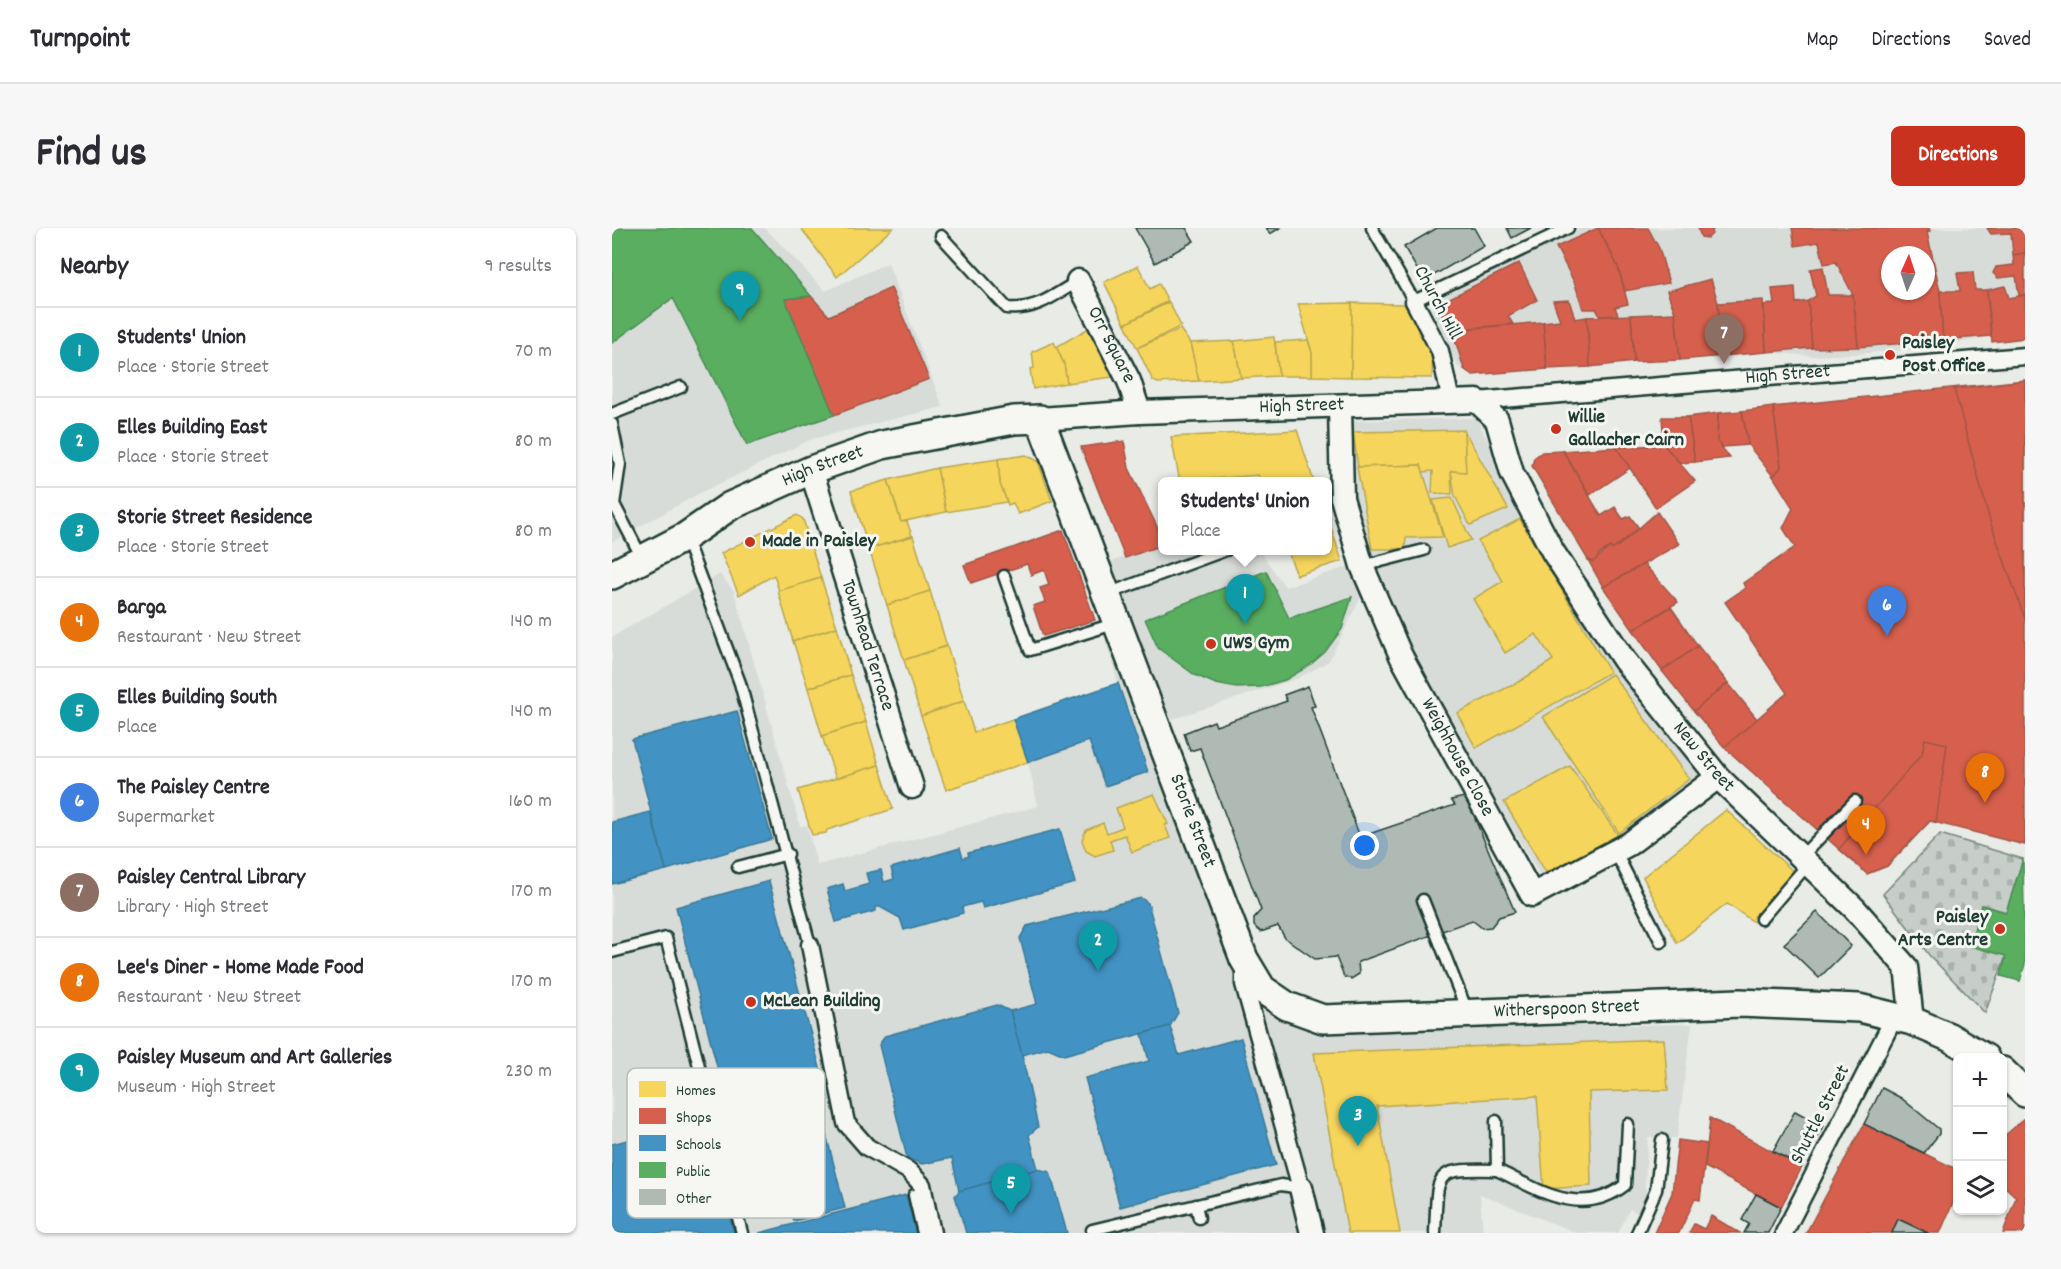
<!DOCTYPE html>
<html lang="en">
<head>
<meta charset="utf-8">
<style>
	body { margin:0; font-family:Dekko,sans-serif; background:#f7f7f7; color:#2b2b33 }
	.controls { position:absolute; right:18px; bottom:18px; display:grid; overflow:hidden; border-radius:9px; box-shadow:0 2px 4px #0004 }
	.controls button { width:54px; height:54px; display:grid; place-items:center; padding:0; border:0; border-bottom:2px solid #e1e1e2; background:#fff; color:#2b2b33; font:30px sans-serif }
	.compass { position:absolute; left:1269px; top:18px; width:54px; height:54px; border-radius:50%; background:#fff; box-shadow:0 2px 4px #0004; rotate:3deg }
	.you { position:absolute; left:753px; top:618px; width:21px; height:21px; margin:-15px; border:4px solid #fff; border-radius:50%; background:#1a73e8; box-shadow:0 0 0 9px #1a73e833 }
	.badge { display:grid; place-items:center; width:39px; height:39px; border-radius:50%; background:#c8321e; color:#fff; font-size:20px; font-weight:700 }
	.pin { position:absolute; translate:-50% -50px; filter:drop-shadow(0 2px 3px #0008) }
	.pin::after { content:''; position:absolute; top:32px; width:21px; height:18px; background:inherit; clip-path:polygon(0 0,100% 0,50% 100%) }
	.popup { position:absolute; left:546px; top:249px; width:174px; height:78px; box-sizing:border-box; display:grid; place-content:center; border-radius:9px; background:#fff; filter:drop-shadow(0 2px 4px #0005); font-size:20px; white-space:nowrap; color:#7c7c81 }
	.popup b { font-size:22px; color:#2b2b33 }
	.popup::after { content:''; position:absolute; left:50%; top:100%; margin-left:-12px; border:12px solid transparent; border-top-color:#fff }
	.list { margin:0; padding:0; list-style:none }
	h2 { display:flex; justify-content:space-between; align-items:center; height:78px; margin:0; padding:0 24px; font-size:26px }
	h2 small { font-size:20px; font-weight:400; color:#7c7c81 }
	.list li { display:grid; grid-template-columns:39px 1fr auto; gap:18px; align-items:center; box-sizing:border-box; height:90px; padding:0 24px; border-top:2px solid #e1e1e2 }
	.list b { display:block; font-size:22px; white-space:nowrap }
	.list p { margin:0; font-size:20px; white-space:nowrap; color:#7c7c81 }
	.list em { font-size:20px; font-style:normal; color:#7c7c81 }
	.icon { flex:none; width:33px; height:33px; fill:none; stroke:currentColor; stroke-width:2; stroke-linecap:round; stroke-linejoin:round }
	.map { position:relative; flex:none; width:1413px; height:1005px; overflow:hidden; border-radius:9px }
	header { display:flex; align-items:center; gap:36px; box-sizing:border-box; height:84px; padding:0 30px; background:#fff; border-bottom:2px solid #e1e1e2 }
	header strong { font-size:28px }
	nav { display:flex; gap:33px; margin-inline-start:auto; font-size:21px }
	.intro { display:flex; align-items:center; justify-content:space-between; box-sizing:border-box; height:144px; padding:0 36px }
	h1 { margin:0; font-size:42px }
	.button { padding:15px 27px; border-radius:9px; background:#c8321e; color:#fff; font-size:21px; font-weight:700 }
	main { display:flex; gap:36px; padding:0 36px }
	aside { flex:1; background:#fff; border-radius:9px; box-shadow:0 2px 4px #0004 }
	.map>svg:first-child { display:block }
</style>
</head>
<body>
<header>
<strong>Turnpoint</strong>
<nav><a>Map</a><a>Directions</a><a>Saved</a></nav>
</header>
<div class="intro"><h1>Find us</h1><a class="button">Directions</a></div>
<main>
<aside>
<h2>Nearby<small>9 results</small></h2>
<ul class="list">
<li><span class="badge" style="background:#0f9aa8">1</span><div><b>Students' Union</b><p>Place · Storie Street</p></div><em>70 m</em></li>
<li><span class="badge" style="background:#0f9aa8">2</span><div><b>Elles Building East</b><p>Place · Storie Street</p></div><em>80 m</em></li>
<li><span class="badge" style="background:#0f9aa8">3</span><div><b>Storie Street Residence</b><p>Place · Storie Street</p></div><em>80 m</em></li>
<li><span class="badge" style="background:#e8710a">4</span><div><b>Barga</b><p>Restaurant · New Street</p></div><em>140 m</em></li>
<li><span class="badge" style="background:#0f9aa8">5</span><div><b>Elles Building South</b><p>Place</p></div><em>140 m</em></li>
<li><span class="badge" style="background:#3f7fe0">6</span><div><b>The Paisley Centre</b><p>Supermarket</p></div><em>160 m</em></li>
<li><span class="badge" style="background:#8d6e63">7</span><div><b>Paisley Central Library</b><p>Library · High Street</p></div><em>170 m</em></li>
<li><span class="badge" style="background:#e8710a">8</span><div><b>Lee's Diner - Home Made Food</b><p>Restaurant · New Street</p></div><em>170 m</em></li>
<li><span class="badge" style="background:#0f9aa8">9</span><div><b>Paisley Museum and Art Galleries</b><p>Museum · High Street</p></div><em>230 m</em></li>
</ul>
</aside>
<div class="map">
<svg width="1413" height="1005" viewBox="0 0 1413 1005">
	<defs>
		<pattern id="cemetery-stones" width="16" height="16" patternUnits="userSpaceOnUse" patternTransform="scale(1.5)"><rect width="16" height="16" fill="#c7cec9"/><path d="M2 7V4a2 2 0 0 1 4 0v3zM10 15v-3a2 2 0 0 1 4 0v3z" fill="#aab2ad"/></pattern>
	</defs>
	<rect width="100%" height="100%" fill="#e9ebe7"/>
	<filter id="ink" filterUnits="userSpaceOnUse"><feTurbulence type="fractalNoise" baseFrequency=".0167" numOctaves="2"/><feDisplacementMap in="SourceGraphic" scale="12" xChannelSelector="R" yChannelSelector="G"/><feConvolveMatrix kernelMatrix="1 2 1 2 8 2 1 2 1" color-interpolation-filters="sRGB"/></filter>
	<g filter="url(#ink)">
		<g fill="#d8dcd8" fill-rule="evenodd">
			<path d="M0 0H153L213 63 276 35 331 179 200 211 88 265 0 314Z"/>
			<path d="M968 0H1413V110L1380 114 1379 108 1327 119 1244 126 1198 128 1154 124 860 147 845 138 819 78 832 68ZM1278 27H1314V63H1278Z"/>
			<path d="M865 190 898 261 1007 440 1095 553 933 656 795 423 747 312 729 193Z"/>
			<path d="M550 317V322L648 323 673 359 741 337 750 367 717 433 687 450 545 496 632 756 698 802 1080 796 1065 910 1036 909 1033 957 1035 970 1027 986 1018 981 1006 1005H965L868 966 871 1005H0V409L108 346 122 363 188 598 195 597 205 637 426 578 416 534 401 491 506 455 473 342Z"/>
		</g>
		<path fill="url(#cemetery-stones)" stroke="#73867e" stroke-width="1.5" d="M1328 606 1411 631 1394 684 1369 677 1358 717 1394 728 1373 785 1317 727 1271 666Z"/>
		<g fill="#f6d55c" stroke="#b6a750" stroke-width="1.5">
			<path d="M189 0H281L225 49Z"/>
			<path d="M526 38 538 61 547 56 556 73 513 96 492 54Z"/>
			<path d="M557 74 569 98 525 120 513 96Z"/>
			<path d="M740 75 739 149 700 148V125L686 76Z"/>
			<path d="M740 75 792 76 821 122 820 150 739 149Z"/>
			<path d="M477 100 500 141V149L455 155 452 136 444 119Z"/>
			<path d="M568 101 578 115 587 153 546 155 541 153 525 120Z"/>
			<path d="M662 109 667 148 629 150 622 113Z"/>
			<path d="M696 112 700 125V148H667L663 114Z"/>
			<path d="M622 113 629 150 587 153 578 115Z"/>
			<path d="M442 114 452 136 455 155 421 161 418 141 422 140 420 124Z"/>
			<path d="M685 202 702 254H648L646 247 568 254 559 209Z"/>
			<path d="M852 202 854 244 839 243 840 266 820 265 821 243 811 244 809 237 746 239 741 204Z"/>
			<path d="M852 202 896 281 858 297 843 268 839 243 854 244Z"/>
			<path d="M414 227 426 233 440 273 406 286 401 275 396 277 388 256 386 231Z"/>
			<path d="M386 231 388 256 395 274 334 284 325 240Z"/>
			<path d="M809 237 831 309 794 310 793 321H760L745 239Z"/>
			<path d="M325 240 334 284 289 294 276 252Z"/>
			<path d="M276 252 289 294 295 293 300 308 257 321 239 263Z"/>
			<path d="M840 270 859 312 835 320 821 272Z"/>
			<path d="M185 287 191 291 209 350 167 363 162 347 127 367 109 325Z"/>
			<path d="M716 291 730 333 685 347 675 322H716Z"/>
			<path d="M908 291 998 444 864 520 845 485 908 453 941 432 924 406 893 425 861 371 891 353 866 313Z"/>
			<path d="M301 308 318 363 275 377 257 321Z"/>
			<path d="M209 350 225 399 181 413 166 363Z"/>
			<path d="M318 363 335 418 292 432 275 377Z"/>
			<path d="M225 399 239 447 196 460 181 413Z"/>
			<path d="M335 418 352 473 309 488 292 432Z"/>
			<path d="M1000 446 1077 551 1007 605 931 489Z"/>
			<path d="M239 447 254 494 210 508 196 460Z"/>
			<path d="M352 473 362 504 401 491 416 534 334 562 309 488Z"/>
			<path d="M254 494 267 537 224 551 210 508Z"/>
			<path d="M267 537 281 581 215 602 214 605 200 607 186 562Z"/>
			<path d="M958 538 1006 607 936 648 892 574Z"/>
			<path d="M542 566 556 596 553 597 558 610 520 624 513 607 498 612 501 622 483 628 474 623 470 612 474 602 491 595 495 605 511 599 504 580Z"/>
			<path d="M1114 582 1183 645 1142 694 1115 676 1065 715 1031 649Z"/>
			<path d="M1052 811 1056 862 977 864 979 958 932 961 925 868 765 878 788 1005H736L702 825Z"/>
		</g>
		<g fill="#d6604d" stroke="#9f5646" stroke-width="1.5" fill-rule="evenodd">
			<path d="M986 0H1036L1047 20 1057 55 1013 63 1006 39Z"/>
			<path d="M986 0 1006 39 1016 76 1003 79 1006 87 988 88 984 81H971L963 56 944 19Z"/>
			<path d="M1086 0H1101L1100 6 1096 10 1089 9Z"/>
			<path d="M1180 0H1317L1318 3 1315 4 1328 63 1331 112 1246 119 1241 67 1224 34 1212 36 1207 14 1183 18ZM1278 27H1314V63H1278Z"/>
			<path d="M1375 0H1413V25L1401 27 1399 5 1379 6Z"/>
			<path d="M1413 25V67L1407 68 1404 48 1386 50 1381 45 1384 39 1402 37 1401 27Z"/>
			<path d="M907 35 925 72 896 88 901 96 840 102 824 77Z"/>
			<path d="M1211 39 1216 67H1241L1246 119 1200 120 1196 73 1204 68 1198 41Z"/>
			<path d="M1361 44 1363 62H1375L1379 108 1331 112 1328 63H1348L1345 45Z"/>
			<path d="M1099 51 1106 75 1111 128 1068 132 1063 85 1055 63Z"/>
			<path d="M1393 58 1397 70 1413 67V110L1380 114 1375 62Z"/>
			<path d="M1183 59 1184 75 1196 73 1200 120 1154 124 1152 77 1162 76 1160 61Z"/>
			<path d="M279 60 317 151 222 187 173 71 199 68 217 88Z"/>
			<path d="M957 72 963 91 975 89 978 139 935 141 931 94 948 92 941 73Z"/>
			<path d="M1151 72 1154 124 1111 128 1106 75Z"/>
			<path d="M1063 85 1068 132 1022 134 1019 87Z"/>
			<path d="M1019 87 1022 134 978 139 975 89Z"/>
			<path d="M931 94 935 141 860 147 852 141 840 102Z"/>
			<path d="M1413 152V617L1318 593 1275 638 1255 646 1112 519 1175 465 1113 374 1133 360 1131 355 1183 319 1171 300 1181 280 1161 248 1169 239 1161 179Z"/>
			<path d="M1413 152V391L1378 293 1342 161Z"/>
			<path d="M1161 179 1169 239 1161 248 1136 217 1130 183Z"/>
			<path d="M1130 183 1136 217 1111 219 1105 213 1106 185Z"/>
			<path d="M1106 185 1105 213 1118 230 1083 234 1076 189Z"/>
			<path d="M1050 189H1076L1083 234 1068 235 1052 217Z"/>
			<path d="M512 213 517 240 550 309V317L513 330 469 219Z"/>
			<path d="M1052 217 1083 253 1044 280 1004 219Z"/>
			<path d="M1004 219 1018 240 978 267 951 223Z"/>
			<path d="M951 223 989 288 1003 279 1011 291 1018 288 1027 300 1000 322 998 319 986 327 987 330 981 334 976 332 920 238 922 230 930 224Z"/>
			<path d="M1045 284 1067 316 991 359 976 332 981 334 998 319 1000 322 1009 316Z"/>
			<path d="M451 302 483 392 431 408 421 378 433 374 428 360 437 357 432 342 419 347 415 336 359 355 352 337Z"/>
			<path d="M1032 336 1066 374 1021 402 991 359Z"/>
			<path d="M1059 379 1086 418 1050 443 1021 402Z"/>
			<path d="M1086 418 1116 455 1082 483 1050 443Z"/>
			<path d="M1116 455 1145 491 1112 519 1082 483Z"/>
			<path d="M1313 511 1335 516 1324 594 1318 593 1275 638 1255 646 1227 621 1310 526Z"/>
			<path d="M1098 890 1190 939 1169 979 1093 939Z"/>
			<path d="M1413 890V1005H1391L1404 969 1390 956V910Z"/>
			<path d="M1252 896 1346 942V963L1328 1005H1316L1286 991 1280 1005H1194Z"/>
			<path d="M1066 912 1095 916 1088 972 1083 971 1067 1005H1042L1060 965Z"/>
			<path d="M1099 988 1128 1005H1077L1082 996 1092 1001Z"/>
		</g>
		<g fill="#4393c3" stroke="#387998" stroke-width="1.5">
			<path d="M506 455 536 544 493 558 477 513 416 534 401 491Z"/>
			<path d="M125 483 160 611 54 642 20 511Z"/>
			<path d="M38 584 54 642 0 656V594Z"/>
			<path d="M448 601 463 655 371 680 369 674 350 679 351 685 292 702 288 690 268 679H264V683L224 694 215 661 231 656 233 663 257 656 254 645 269 642 272 654 282 651 279 640 348 620 351 630 357 628 356 625Z"/>
			<path d="M157 653 216 869 119 893 64 679Z"/>
			<path d="M529 670 536 675 566 785 558 798 452 827 436 820 410 827 398 783 425 776 408 710 415 698Z"/>
			<path d="M385 777 398 783 410 827 426 899 417 907 426 941 347 963 340 930 310 936 295 930 267 817 273 808Z"/>
			<path d="M558 798 567 827 629 810 664 937 508 979 473 850 537 833 530 806Z"/>
			<path d="M82 894 94 900 122 1005H0V916Z"/>
			<path d="M212 898 233 980 182 993 160 911Z"/>
			<path d="M426 941 438 944 455 1005H354L343 968 347 963Z"/>
			<path d="M294 967 304 1005H147Z"/>
		</g>
		<g fill="#5aae61" stroke="#488c54" stroke-width="1.5">
			<path d="M0 0H140L199 68 173 71 222 187 135 217 61 70 0 115Z"/>
			<path d="M654 343 677 390 740 369 730 401 713 424 697 438 673 452 649 459 625 460 604 456 583 447 546 420 533 391Z"/>
			<path d="M1411 631 1413 736 1408 753 1389 748 1394 728 1358 718 1369 677 1394 684Z"/>
		</g>
		<g fill="#b0bab5" stroke="#1f3d34" stroke-width="1.5">
			<path d="M523 0H574L582 13 543 35Z"/>
			<path d="M654 0H668L658 6Z"/>
			<path d="M825 0H862L872 18 812 53 792 19Z"/>
			<path d="M895 0H919L900 10Z"/>
			<path d="M696 458 703 478 699 479 748 609 843 577 839 572 857 568 867 588 863 591 903 684 887 689 879 699 870 700 860 692 746 734 747 746 739 751 732 749 724 729 703 731 673 710 666 698 649 704 642 698V690L649 682 588 520 578 523 572 505 602 493 604 498 675 473 672 467Z"/>
			<path d="M1205 684 1239 718 1207 750 1172 716Z"/>
			<path d="M1270 860 1289 870 1327 901V906L1312 925 1252 896Z"/>
			<path d="M1183 883 1211 898 1190 939 1161 923Z"/>
			<path d="M1144 966 1169 979 1156 1005H1132L1137 996 1130 992Z"/>
			<path d="M1286 991 1316 1005H1280Z"/>
		</g>
		<g fill="none" stroke-linecap="round" stroke-linejoin="round">
			<defs>
				<g id="service">
					<path d="M760 0 802 73 956 0"/>
					<path d="M329 8 395 80C423 83 443 67 466 53"/>
					<path d="M0 186 69 159"/>
					<path d="M0 196 8 236 2 276 30 330"/>
					<path d="M73 309 128 455 198 717"/>
					<path d="M750 338 812 322"/>
					<path d="M392 348 418 422 505 395"/>
					<path d="M495 366 614 322"/>
					<path d="M1003 623 1049 714"/>
					<path d="M1189 629 1243 573"/>
					<path d="M126 639 176 626"/>
					<path d="M811 672 855 783"/>
					<path d="M1149 691 1196 636"/>
					<path d="M0 724 54 710 130 1005"/>
					<path d="M885 942C927 962 969 991 1013 957L1016 896"/>
					<path d="M302 967 311 1005"/>
					<path d="M584 977 587 990"/>
					<path d="M480 1002 669 957 689 960"/>
					<path d="M823 1005C826 942 820 941 885 942L884 893"/>
					<path d="M1025 1005 1044 962 1050 912"/>
				</g>
				<g id="pedestrian">
					<path d="M802 73 828 123 839 173"/>
					<path id="s1" d="M865 173 1413 128"/>
					<path d="M198 717 234 895 255 919 297 943 310 957 320 1005"/>
					<path d="M632 738V756L689 960"/>
					<path d="M1172 1005 1283 788"/>
				</g>
				<g id="minor">
					<path id="s2" d="M466 53 517 153 527 184"/>
					<path id="s3" d="M728 179 730 270 750 338 789 428 920 667 1017 616 1106 549"/>
					<path id="s4" d="M428 191 527 184 865 173 885 192 900 245 941 324 1012 432 1106 549 1243 681 1294 739 1300 793"/>
					<path id="s5" d="M199 242 300 559"/>
					<path d="M689 960 700 1005"/>
				</g>
				<g id="tertiary">
					<path id="s6" d="M0 347 73 309 118 278 199 242 270 217 402 192 428 191 632 731 650 761 675 778 711 791 1128 775 1247 780 1300 793 1337 809 1373 830"/>
					<path d="M1390 843 1413 865"/>
				</g>
			</defs>
			<use href="#service" stroke="#1f3d34" stroke-width="15"/>
			<use href="#pedestrian" stroke="#1f3d34" stroke-width="21"/>
			<use href="#minor" stroke="#1f3d34" stroke-width="27"/>
			<use href="#tertiary" stroke="#1f3d34" stroke-width="32"/>
			<use href="#service" stroke="#f6f6f2" stroke-width="10"/>
			<use href="#pedestrian" stroke="#f6f6f2" stroke-width="16"/>
			<use href="#minor" stroke="#f6f6f2" stroke-width="22"/>
			<use href="#tertiary" stroke="#f6f6f2" stroke-width="27"/>
		</g>
	</g>
	<g fill="#c8321e" stroke="#f6f6f2" stroke-width="2">
		<circle cx="1278" cy="127" r="6"/>
		<circle cx="944" cy="201" r="6"/>
		<circle cx="138" cy="314" r="6"/>
		<circle cx="599" cy="416" r="6"/>
		<circle cx="1388" cy="701" r="6"/>
		<circle cx="139" cy="774" r="6"/>
	</g>
	<g text-anchor="middle" dominant-baseline="central" stroke-width="6" stroke-linejoin="round" paint-order="stroke">
		<g font-size="20" fill="#1f3d34" stroke="#f6f6f2">
			<text transform="translate(825 75) rotate(62)">Church Hill</text>
			<text stroke="none"><textPath href="#s2" startOffset="72">Orr Square</textPath></text>
			<text stroke="none"><textPath href="#s1" startOffset="312">High Street</textPath></text>
			<text stroke="none"><textPath href="#s4" startOffset="262">High Street</textPath></text>
			<text stroke="none"><textPath href="#s6" startOffset="238">High Street</textPath></text>
			<text stroke="none"><textPath href="#s5" startOffset="184">Townhead Terrace</textPath></text>
			<text stroke="none"><textPath href="#s4" startOffset="864">New Street</textPath></text>
			<text stroke="none"><textPath href="#s3" startOffset="376">Weighhouse Close</textPath></text>
			<text stroke="none"><textPath href="#s6" startOffset="891">Storie Street</textPath></text>
			<text stroke="none"><textPath href="#s6" startOffset="1386">Witherspoon Street</textPath></text>
			<text transform="translate(1209 887) rotate(-63)">Shuttle Street</text>
		</g>
		<g font-size="20" font-weight="bold" fill="#1f3d34" stroke="#f6f6f2" text-anchor="start">
			<text x="1290" y="116">Paisley<tspan x="1290" dy="23">Post Office</tspan></text>
			<text x="956" y="190">Willie<tspan x="956" dy="23">Gallacher Cairn</tspan></text>
			<text x="150" y="314">Made in Paisley</text>
			<text x="611" y="416">UWS Gym</text>
			<text x="1376" y="690" text-anchor="end">Paisley<tspan x="1376" dy="23">Arts Centre</tspan></text>
			<text x="151" y="774">McLean Building</text>
		</g>
	</g>
	<rect x="15" y="840" width="198" height="150" rx="9" fill="#f6f6f2" stroke="#b6beb9" stroke-width="1.5"/>
	<rect x="27" y="853" width="27" height="16" fill="#f6d55c"/>
	<rect x="27" y="880" width="27" height="16" fill="#d6604d"/>
	<rect x="27" y="907" width="27" height="16" fill="#4393c3"/>
	<rect x="27" y="934" width="27" height="16" fill="#5aae61"/>
	<rect x="27" y="961" width="27" height="16" fill="#b0bab5"/>
	<g font-size="16" fill="#1f3d34">
		<text x="64" y="867">Homes</text>
		<text x="64" y="894">Shops</text>
		<text x="64" y="921">Schools</text>
		<text x="64" y="948">Public</text>
		<text x="64" y="975">Other</text>
	</g>
</svg>
<div class="controls">
<button>+</button>
<button>−</button>
<button><svg class="icon" aria-label="layers" viewBox="0 0 24 24"><path d="M12 4l9 5-9 5-9-5zM3 14l9 5 9-5"/></svg></button>
</div>
<svg class="compass" viewBox="-18 -18 36 36"><path d="M0-13l5 13h-10z" fill="#e53935"/><path d="M0 13l5-13h-10z" fill="#7c7c81"/></svg>
<div class="you"></div>
<div class="pin badge" style="left:633px;top:396px;background:#0f9aa8">1</div>
<div class="popup"><b>Students' Union</b>Place</div>
<div class="pin badge" style="left:486px;top:743px;background:#0f9aa8">2</div>
<div class="pin badge" style="left:746px;top:918px;background:#0f9aa8">3</div>
<div class="pin badge" style="left:1254px;top:627px;background:#e8710a">4</div>
<div class="pin badge" style="left:399px;top:986px;background:#0f9aa8">5</div>
<div class="pin badge" style="left:1275px;top:408px;background:#3f7fe0">6</div>
<div class="pin badge" style="left:1112px;top:136px;background:#8d6e63">7</div>
<div class="pin badge" style="left:1373px;top:575px;background:#e8710a">8</div>
<div class="pin badge" style="left:128px;top:93px;background:#0f9aa8">9</div>
</div>
</main>
</body>
</html>
